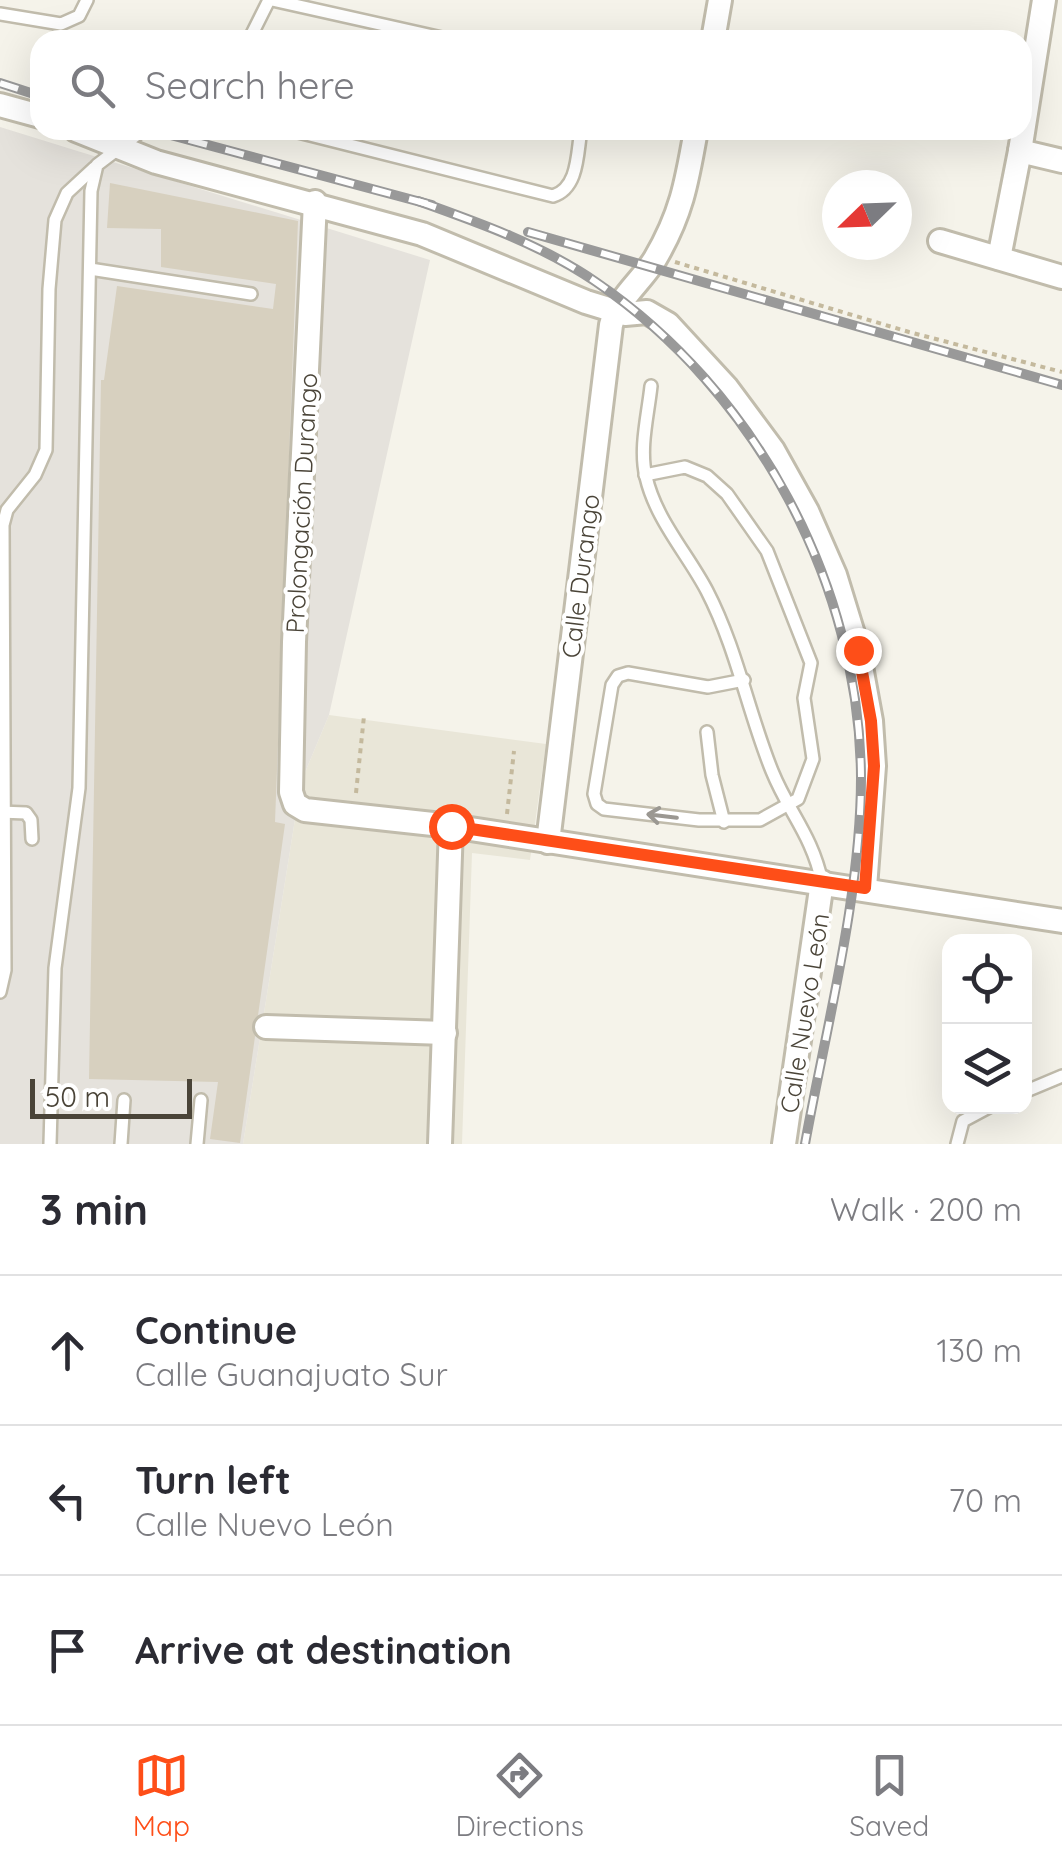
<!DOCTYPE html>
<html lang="en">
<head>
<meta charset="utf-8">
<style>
	body { margin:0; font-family:Quicksand,sans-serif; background:#f7f7f7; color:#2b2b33 }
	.controls { position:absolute; right:30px; bottom:30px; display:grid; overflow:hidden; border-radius:20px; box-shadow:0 10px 40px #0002 }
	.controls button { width:90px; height:90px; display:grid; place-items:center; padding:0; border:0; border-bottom:2px solid #e1e1e2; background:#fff; color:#2b2b33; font:50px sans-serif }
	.compass { position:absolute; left:822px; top:170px; width:90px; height:90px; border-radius:50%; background:#fff; box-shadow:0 10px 40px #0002; rotate:247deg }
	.scale { position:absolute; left:30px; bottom:25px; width:162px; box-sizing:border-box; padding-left:10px; border:5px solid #4a4438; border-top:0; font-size:28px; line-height:35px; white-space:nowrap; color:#4a4438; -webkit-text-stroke:8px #fff; paint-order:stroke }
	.stop { position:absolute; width:30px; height:30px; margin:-22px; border:8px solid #fe4e18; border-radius:50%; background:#fff }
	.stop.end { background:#fe4e18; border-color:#fff; box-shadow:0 2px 10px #0008 }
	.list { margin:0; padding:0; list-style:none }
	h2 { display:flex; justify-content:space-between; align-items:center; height:130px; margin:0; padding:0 40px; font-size:42px }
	h2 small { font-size:32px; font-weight:400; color:#7c7c81 }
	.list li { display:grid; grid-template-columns:65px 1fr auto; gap:30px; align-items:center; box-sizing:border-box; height:150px; padding:0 40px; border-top:2px solid #e1e1e2 }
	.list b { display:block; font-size:38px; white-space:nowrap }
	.list p { margin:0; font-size:32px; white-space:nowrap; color:#7c7c81 }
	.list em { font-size:32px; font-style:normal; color:#7c7c81 }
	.icon { flex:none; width:55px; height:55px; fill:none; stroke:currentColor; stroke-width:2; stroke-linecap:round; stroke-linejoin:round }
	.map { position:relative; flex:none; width:1062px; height:1144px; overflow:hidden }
	.search { position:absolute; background:#fff; box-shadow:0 10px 40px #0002; left:30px; right:30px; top:30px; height:110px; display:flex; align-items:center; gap:25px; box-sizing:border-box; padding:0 35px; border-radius:30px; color:#7c7c81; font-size:38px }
	.sheet { height:580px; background:#fff }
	nav { display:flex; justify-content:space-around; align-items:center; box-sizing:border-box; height:140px; border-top:2px solid #e1e1e2; background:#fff; font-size:28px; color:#7c7c81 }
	nav a { display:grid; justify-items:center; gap:5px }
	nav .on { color:#fe4e18 }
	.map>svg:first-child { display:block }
</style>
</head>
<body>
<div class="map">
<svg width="1062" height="1144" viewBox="0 0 1062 1144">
	<rect width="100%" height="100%" fill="#f5f3ea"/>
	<path fill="#e9e6d8" d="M329 715 546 744 530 860 472 853 462 1144H243L301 782Z"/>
	<path fill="#e5e2dc" d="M0 127 430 260 329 715 301 782 243 1144H0Z"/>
	<path fill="#d7d0bf" d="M110 183 298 221 275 822 285 824 240 1143 210 1139 218 1082 89 1079 101 380H104L117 286 273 309 276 284 161 267V229L107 228Z"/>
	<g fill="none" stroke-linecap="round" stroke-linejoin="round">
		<defs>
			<g id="lane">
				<path d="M272 0 451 40"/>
				<path d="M0 14 61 24 79 16 87 0"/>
				<path d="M249 40 269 0"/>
				<path d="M290 130 553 196C579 188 577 152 581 130"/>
				<path d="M90 269 251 294"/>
				<path d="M651 386C648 415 639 448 646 477 656 520 687 553 707 591 737 649 748 712 772 771 789 813 812 835 822 882"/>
				<path d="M645 475 685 467 707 476 727 494 767 551 811 663 804 698 813 759 798 799 760 820H699L604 809 597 804 594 794 612 685 618 676 628 673 708 687 744 680"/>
				<path d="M707 732 712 775 724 822"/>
				<path d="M0 812 26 813 31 820 32 839"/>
				<path d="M0 992 5 970 3 525 7 510 35 475 46 450 49 289 55 220 67 193 94 168"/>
				<path d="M1024 1092 1062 1076"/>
				<path d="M50 1144 55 968 79 788 91 191 97 165 143 130"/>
				<path d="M121 1144 124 1100"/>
				<path d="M197 1144 201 1100"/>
				<path d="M957 1144 963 1121 991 1106"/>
			</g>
			<g id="street">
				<path d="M713 40 720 0"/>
				<path d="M0 105 40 116"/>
				<path d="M76 130 156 162 422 234 586 302 625 314 647 312 668 324 727 388 773 450 807 511 835 575 858 650 871 721 874 766 865 888"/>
				<path d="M1020 151 1062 161"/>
				<path d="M315 202 294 642 291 792 295 804 305 810 451 826 1062 921"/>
				<path d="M940 241 1062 277"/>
				<path d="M999 258 1020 151 1044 0"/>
				<path d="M548 842 611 325C618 298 641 282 655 259 682 213 687 181 696 130"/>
				<path d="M266 1027 445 1033"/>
				<path d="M440 1144 451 826"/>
				<path d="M784 1144 822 882"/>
			</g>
		</defs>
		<use href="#lane" stroke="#c1bcac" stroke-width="16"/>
		<use href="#street" stroke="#c1bcac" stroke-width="28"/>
		<g stroke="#c4b99d" stroke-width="4" stroke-dasharray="5 5" stroke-linecap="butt">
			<path d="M675 262 909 332 1062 372"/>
			<path d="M356 793 364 716"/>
			<path d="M507 814 514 751"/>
		</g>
		<use href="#lane" stroke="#fff" stroke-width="11"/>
		<use href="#street" stroke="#fff" stroke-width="22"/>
		<defs>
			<g id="rail">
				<path d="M0 83 40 96"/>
				<path d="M152 130 432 205"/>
				<path d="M418 201C480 223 542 245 596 282 756 391 860 585 861 778 861 895 826 1028 805 1144"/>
				<path d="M528 232 1062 385"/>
			</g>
		</defs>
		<use href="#rail" stroke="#999" stroke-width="10"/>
		<use href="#rail" stroke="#fff" stroke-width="6" stroke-dasharray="19" stroke-linecap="butt"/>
	</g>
	<defs><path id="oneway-shaft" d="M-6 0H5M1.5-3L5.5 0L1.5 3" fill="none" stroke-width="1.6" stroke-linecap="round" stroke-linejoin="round" transform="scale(2.5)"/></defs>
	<use stroke="#9b9892" href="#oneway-shaft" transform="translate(662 816) rotate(-173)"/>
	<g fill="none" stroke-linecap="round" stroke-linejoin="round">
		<path stroke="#fe4e18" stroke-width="12" d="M451 826 865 888 874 766 871 721 858 650"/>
	</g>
	<g text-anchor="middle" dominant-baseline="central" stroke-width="8" stroke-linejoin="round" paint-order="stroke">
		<g font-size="25" fill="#4a4438" stroke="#fff">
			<text transform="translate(301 503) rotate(-87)">Prolongación Durango</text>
			<text transform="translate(580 576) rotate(-83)">Calle Durango</text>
			<text transform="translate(804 1013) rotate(-81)">Calle Nuevo León</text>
		</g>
	</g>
</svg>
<div class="controls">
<button><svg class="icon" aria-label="locate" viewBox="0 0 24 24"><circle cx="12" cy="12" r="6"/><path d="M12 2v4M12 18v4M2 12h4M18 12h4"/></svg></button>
<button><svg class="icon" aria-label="layers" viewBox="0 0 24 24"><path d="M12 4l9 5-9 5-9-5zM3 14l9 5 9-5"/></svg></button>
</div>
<svg class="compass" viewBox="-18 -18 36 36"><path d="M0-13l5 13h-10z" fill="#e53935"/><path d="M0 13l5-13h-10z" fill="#7c7c81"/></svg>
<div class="scale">50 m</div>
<div class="stop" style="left:451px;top:826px"></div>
<div class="stop end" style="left:858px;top:650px"></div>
<div class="search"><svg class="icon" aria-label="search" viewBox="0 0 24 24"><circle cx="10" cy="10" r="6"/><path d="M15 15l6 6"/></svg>Search here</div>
</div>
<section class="sheet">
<h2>3 min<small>Walk · 200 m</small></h2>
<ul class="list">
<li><svg class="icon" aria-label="ahead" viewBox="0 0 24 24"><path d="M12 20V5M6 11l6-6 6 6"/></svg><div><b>Continue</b><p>Calle Guanajuato Sur</p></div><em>130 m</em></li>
<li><svg class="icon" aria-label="left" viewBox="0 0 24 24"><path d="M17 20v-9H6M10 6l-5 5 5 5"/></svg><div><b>Turn left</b><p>Calle Nuevo León</p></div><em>70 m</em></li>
<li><svg class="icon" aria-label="arrive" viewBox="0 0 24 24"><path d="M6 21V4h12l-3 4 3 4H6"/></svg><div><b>Arrive at destination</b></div></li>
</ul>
</section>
<nav>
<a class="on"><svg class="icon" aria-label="map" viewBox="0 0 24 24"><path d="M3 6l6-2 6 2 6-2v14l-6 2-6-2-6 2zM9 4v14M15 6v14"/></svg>Map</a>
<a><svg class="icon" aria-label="directions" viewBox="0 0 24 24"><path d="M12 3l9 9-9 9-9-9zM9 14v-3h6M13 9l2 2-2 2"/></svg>Directions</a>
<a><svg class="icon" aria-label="saved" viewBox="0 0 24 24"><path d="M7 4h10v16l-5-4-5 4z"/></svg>Saved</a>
</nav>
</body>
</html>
